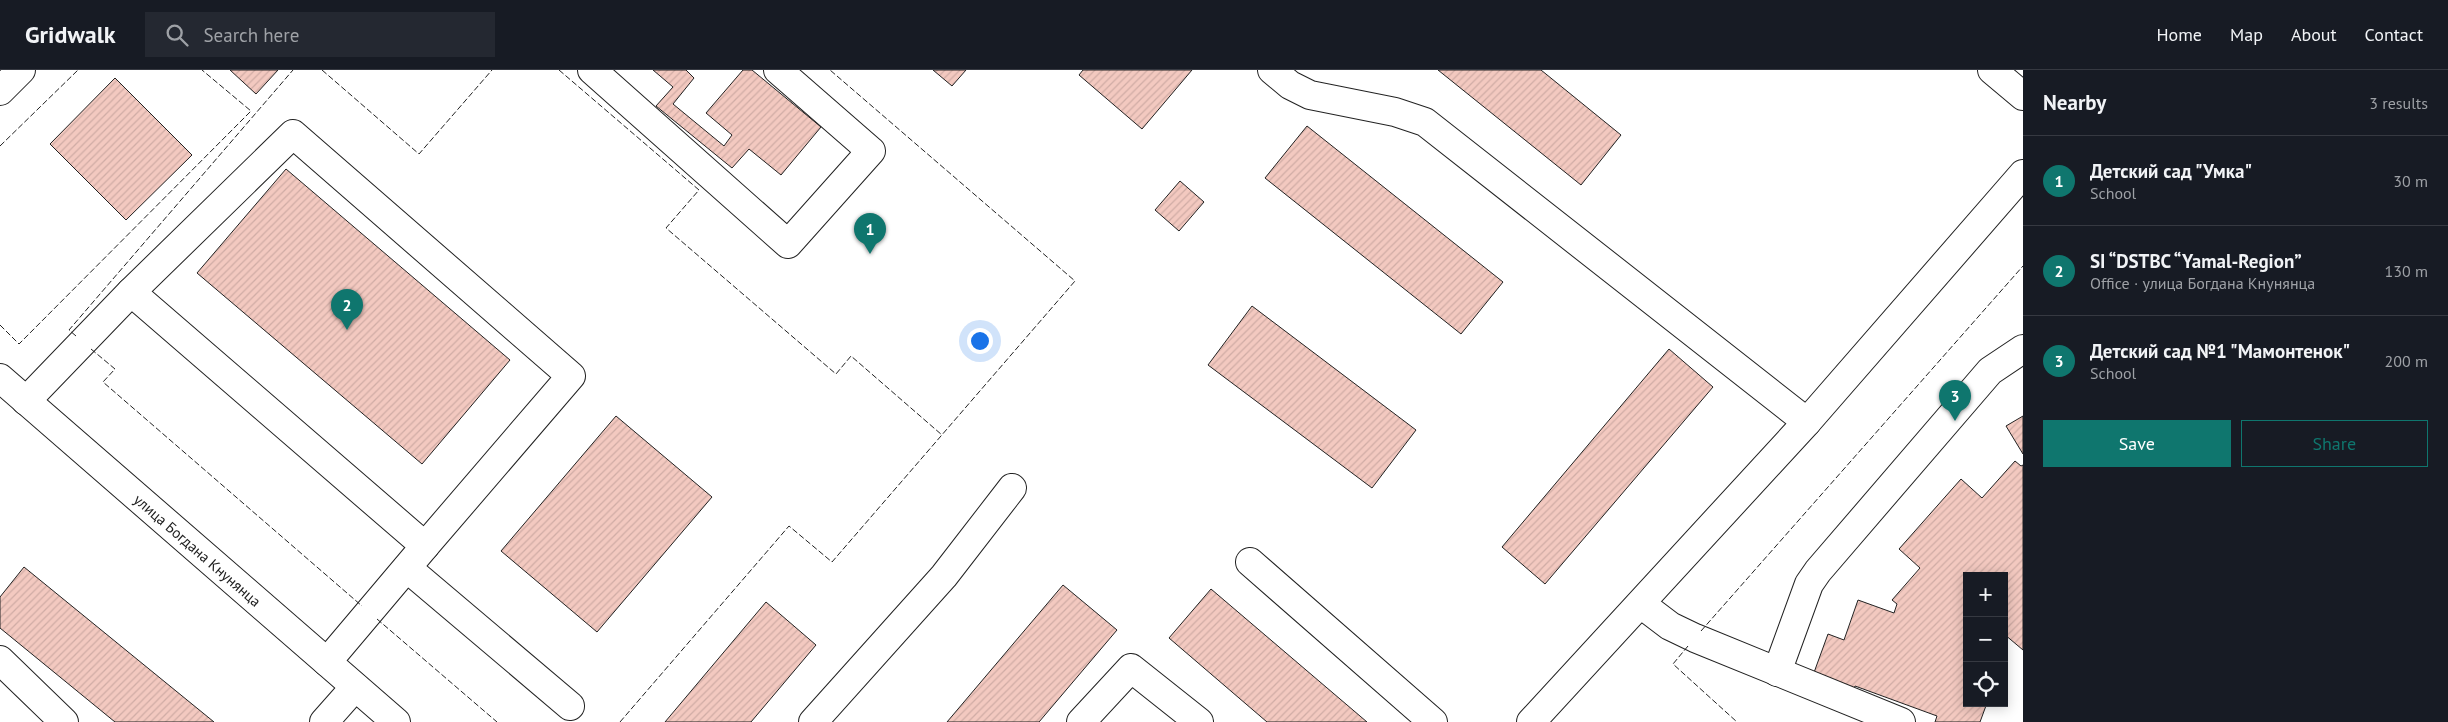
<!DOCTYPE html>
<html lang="en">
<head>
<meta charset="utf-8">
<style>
	body { margin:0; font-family:"PT Sans",sans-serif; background:#242831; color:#f1f3f6 }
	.controls { position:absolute; right:15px; bottom:15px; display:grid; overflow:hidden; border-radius:0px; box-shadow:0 2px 12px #0003 }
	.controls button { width:45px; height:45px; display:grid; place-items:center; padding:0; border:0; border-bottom:1px solid #363941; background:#171b24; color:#f1f3f6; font:25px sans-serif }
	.you { position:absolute; left:979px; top:270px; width:18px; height:18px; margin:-12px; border:4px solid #fff; border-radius:50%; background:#1a73e8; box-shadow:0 0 0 8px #1a73e833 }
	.badge { display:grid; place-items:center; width:32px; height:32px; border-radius:50%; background:#0f766e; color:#fff; font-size:16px; font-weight:700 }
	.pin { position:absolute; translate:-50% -41px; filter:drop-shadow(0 1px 2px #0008) }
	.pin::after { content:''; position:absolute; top:26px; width:18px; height:15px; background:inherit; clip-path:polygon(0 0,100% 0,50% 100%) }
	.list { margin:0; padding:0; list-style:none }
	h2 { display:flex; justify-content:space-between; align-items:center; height:65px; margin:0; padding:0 20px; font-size:21px }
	h2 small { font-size:16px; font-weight:400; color:#9ea1a6 }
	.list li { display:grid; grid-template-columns:32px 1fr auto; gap:15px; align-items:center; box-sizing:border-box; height:90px; padding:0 20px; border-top:1px solid #363941 }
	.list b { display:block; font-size:19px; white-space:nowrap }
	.list p { margin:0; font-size:16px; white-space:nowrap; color:#9ea1a6 }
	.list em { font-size:16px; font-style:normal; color:#9ea1a6 }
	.actions { display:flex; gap:10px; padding:15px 20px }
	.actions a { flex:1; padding:11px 0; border:1px solid #0f766e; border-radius:0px; text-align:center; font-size:18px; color:#0f766e }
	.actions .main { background:#0f766e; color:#fff }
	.icon { flex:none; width:28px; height:28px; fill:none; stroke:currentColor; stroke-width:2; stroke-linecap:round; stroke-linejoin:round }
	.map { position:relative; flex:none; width:2023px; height:652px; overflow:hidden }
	header { display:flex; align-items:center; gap:30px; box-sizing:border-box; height:70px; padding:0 25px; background:#171b24; border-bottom:1px solid #363941 }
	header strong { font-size:24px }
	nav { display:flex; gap:28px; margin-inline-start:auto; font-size:18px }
	.search { width:350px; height:45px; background:#242831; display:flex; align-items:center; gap:12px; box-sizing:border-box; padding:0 18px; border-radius:0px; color:#9ea1a6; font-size:19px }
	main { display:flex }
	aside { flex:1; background:#171b24 }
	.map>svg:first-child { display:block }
</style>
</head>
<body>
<header>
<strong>Gridwalk</strong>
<div class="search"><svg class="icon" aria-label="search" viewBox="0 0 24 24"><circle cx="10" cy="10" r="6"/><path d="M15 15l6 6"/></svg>Search here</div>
<nav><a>Home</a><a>Map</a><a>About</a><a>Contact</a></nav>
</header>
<main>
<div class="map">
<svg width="2023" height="652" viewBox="0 0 2023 652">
	<defs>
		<pattern id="building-hatch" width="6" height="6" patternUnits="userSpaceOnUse" patternTransform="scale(1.25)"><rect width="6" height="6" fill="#f3c9c0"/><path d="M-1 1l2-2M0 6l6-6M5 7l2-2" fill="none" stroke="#d0aca5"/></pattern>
	</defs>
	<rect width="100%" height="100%" fill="#fff"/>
	<g fill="url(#building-hatch)" stroke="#222">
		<path d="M230 0H278L256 24Z"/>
		<path d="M653 0H686L694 8 673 34 724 76 732 65 706 43 743 0H752L821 57 781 105 749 79 732 98 656 36 673 17Z"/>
		<path d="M933 0H966L952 16Z"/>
		<path d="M1083 0H1192L1142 59 1079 5Z"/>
		<path d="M1438 0H1541L1621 65 1581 115Z"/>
		<path d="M115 8 192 85 126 150 50 74Z"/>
		<path d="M1307 56 1503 212 1461 264 1265 108Z"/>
		<path d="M286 99 510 290 422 394 197 203Z"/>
		<path d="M1180 111 1204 132 1179 161 1155 140Z"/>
		<path d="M1252 236 1416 360 1372 418 1208 295Z"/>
		<path d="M1669 279 1713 317 1545 514 1502 477Z"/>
		<path d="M616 346 712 427 597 562 501 481Z"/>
		<path d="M2023 346V384L2006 356Z"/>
		<path d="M2015 391 2021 396 2023 395V580L2004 564V506H1967V633H1987L1980 652H1935L1937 646 1855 616 1852 623 1812 608 1828 564 1844 570 1858 530 1894 543 1897 534 1892 530 1920 498 1899 479 1961 409 1982 428Z"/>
		<path d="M24 497 214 652H115L0 558V527Z"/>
		<path d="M1063 515 1117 560 1039 652H947Z"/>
		<path d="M1211 519 1367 652H1267L1169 568Z"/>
		<path d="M766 532 816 575 751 652H665Z"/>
	</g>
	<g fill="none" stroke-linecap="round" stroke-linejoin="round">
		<defs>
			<g id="minor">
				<path d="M592 0 788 174 871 81 778 0"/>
				<path d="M1272 0 1290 15 1310 25 1395 42 1425 52 1807 352"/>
				<path d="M1992 0 2023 26"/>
				<path d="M0 21 21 0"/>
				<path d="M131 222 293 64 571 306 425 476"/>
				<path d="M26 331 131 222 425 476 327 592"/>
				<path d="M1250 492 1433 652"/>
				<path d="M407 498 570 636"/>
				<path d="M1641 534 1670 556 1695 568 1901 652"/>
				<path d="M0 590 64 652"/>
				<path d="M1777 602 1809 514 1818 501 1990 301 2023 279"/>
				<path d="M324 652 355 617"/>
				<path d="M813 652 944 506 1012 418"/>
				<path d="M1081 652 1131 598 1199 652"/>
				<path d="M1531 652 1807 352 2023 104"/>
			</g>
			<g id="major">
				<path id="s1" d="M0 308 396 652"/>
			</g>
		</defs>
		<use href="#minor" stroke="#222" stroke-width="30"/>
		<use href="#major" stroke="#222" stroke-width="30"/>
		<use href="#minor" stroke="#fff" stroke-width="28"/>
		<use href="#major" stroke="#fff" stroke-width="28"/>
		<g stroke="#222" stroke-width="1" stroke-dasharray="6 2.5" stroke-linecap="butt">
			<path d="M322 0 419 84 492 0"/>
			<path d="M559 0 699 120 666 158 836 304 851 286 942 365"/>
			<path d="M0 76 78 0"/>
			<path d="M0 255 19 274 251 41 202 0"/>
			<path d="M76 266 69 260 293 0"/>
			<path d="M91 279 115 299 103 312 362 536"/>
			<path d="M377 549 497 652"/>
			<path d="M1701 561 2023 196"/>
			<path d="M1688 576 1673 594 1737 652"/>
			<path d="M620 652 789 456 832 492 1075 211 830 0"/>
		</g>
	</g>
	<g text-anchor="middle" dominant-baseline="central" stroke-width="4" stroke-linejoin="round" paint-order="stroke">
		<g font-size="15" fill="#222" stroke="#fff">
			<text stroke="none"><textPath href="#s1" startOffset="262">улица Богдана Кнунянца</textPath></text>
		</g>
	</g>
</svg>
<div class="controls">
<button>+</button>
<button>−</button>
<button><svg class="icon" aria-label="locate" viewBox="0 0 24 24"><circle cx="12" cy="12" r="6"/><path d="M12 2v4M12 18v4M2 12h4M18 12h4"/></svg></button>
</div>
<div class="you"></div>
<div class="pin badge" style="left:870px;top:184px">1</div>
<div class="pin badge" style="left:347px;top:260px">2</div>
<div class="pin badge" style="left:1955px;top:351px">3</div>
</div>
<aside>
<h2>Nearby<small>3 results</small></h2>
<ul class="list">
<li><span class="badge">1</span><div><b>Детский сад &quot;Умка&quot;</b><p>School</p></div><em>30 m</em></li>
<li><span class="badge">2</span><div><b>SI “DSTBC “Yamal-Region”</b><p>Office · улица Богдана Кнунянца</p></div><em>130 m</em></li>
<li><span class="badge">3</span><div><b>Детский сад №1 &quot;Мамонтенок&quot;</b><p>School</p></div><em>200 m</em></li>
</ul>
<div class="actions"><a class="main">Save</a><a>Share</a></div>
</aside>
</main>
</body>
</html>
